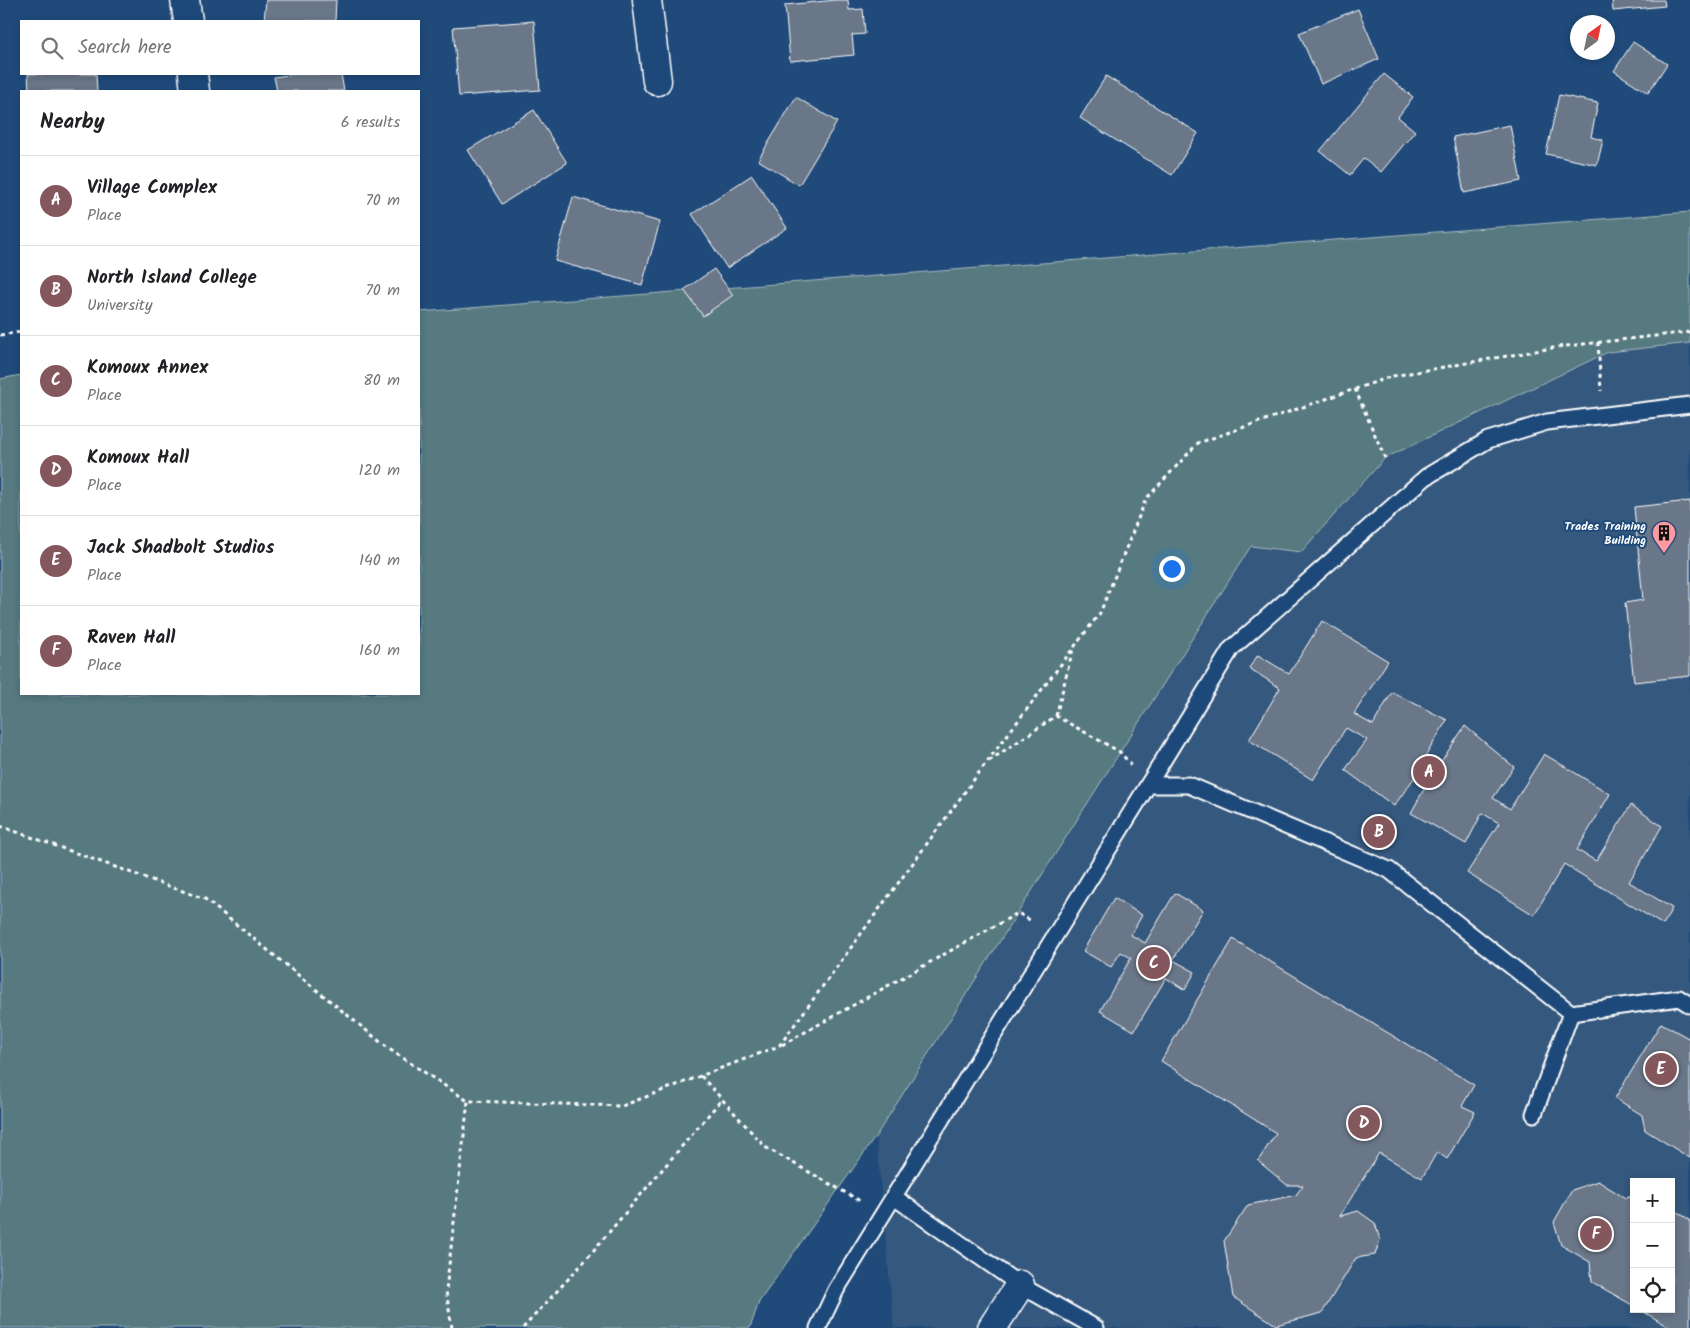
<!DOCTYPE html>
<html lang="en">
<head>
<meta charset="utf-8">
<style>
	body { margin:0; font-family:Kalam,sans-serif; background:#f6f6f6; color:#202124 }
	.controls { position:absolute; right:15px; bottom:15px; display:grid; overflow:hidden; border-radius:0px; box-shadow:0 2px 8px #0003 }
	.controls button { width:45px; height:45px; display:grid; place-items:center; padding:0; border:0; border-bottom:1px solid #e0e0e0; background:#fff; color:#202124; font:25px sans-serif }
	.compass { position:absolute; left:1570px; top:15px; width:45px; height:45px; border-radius:50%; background:#fff; box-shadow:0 2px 8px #0003; rotate:33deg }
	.you { position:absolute; left:1171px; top:568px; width:18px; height:18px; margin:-12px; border:4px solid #fff; border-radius:50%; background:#1a73e8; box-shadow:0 0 0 8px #1a73e833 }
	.badge { display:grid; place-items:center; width:32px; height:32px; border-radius:50%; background:#84575d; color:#fff; font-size:16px; font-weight:700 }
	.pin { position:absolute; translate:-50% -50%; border:2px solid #fff; box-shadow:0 1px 5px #0006 }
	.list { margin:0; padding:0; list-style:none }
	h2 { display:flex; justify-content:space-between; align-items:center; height:65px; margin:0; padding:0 20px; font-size:21px }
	h2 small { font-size:16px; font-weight:400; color:#757577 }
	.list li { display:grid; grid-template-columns:32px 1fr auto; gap:15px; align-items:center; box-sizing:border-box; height:90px; padding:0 20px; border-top:1px solid #e0e0e0 }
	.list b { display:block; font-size:19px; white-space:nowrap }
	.list p { margin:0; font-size:16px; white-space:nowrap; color:#757577 }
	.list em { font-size:16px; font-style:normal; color:#757577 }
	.icon { flex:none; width:28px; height:28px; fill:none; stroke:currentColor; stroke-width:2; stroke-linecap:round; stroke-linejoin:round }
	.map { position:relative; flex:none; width:1690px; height:1328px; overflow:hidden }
	.search { position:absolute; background:#fff; box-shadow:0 2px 8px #0003; left:20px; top:20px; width:400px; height:55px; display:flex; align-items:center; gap:12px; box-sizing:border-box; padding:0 18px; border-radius:0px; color:#757577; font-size:19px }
	.panel { position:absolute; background:#fff; box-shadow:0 2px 8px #0003; left:20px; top:90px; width:400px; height:605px; border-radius:0px }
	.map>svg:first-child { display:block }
</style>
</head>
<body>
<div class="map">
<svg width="1690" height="1328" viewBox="0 0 1690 1328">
	<rect width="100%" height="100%" fill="#1f4a7a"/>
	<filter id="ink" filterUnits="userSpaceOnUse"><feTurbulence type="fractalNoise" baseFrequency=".02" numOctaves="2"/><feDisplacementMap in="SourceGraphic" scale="10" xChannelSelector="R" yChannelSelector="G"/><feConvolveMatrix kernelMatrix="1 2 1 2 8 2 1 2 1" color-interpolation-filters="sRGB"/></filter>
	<g filter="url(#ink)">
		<path fill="#36587e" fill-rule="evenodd" d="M1690 343V1328H894L876 1136 1251 546 1301 552 1385 458 1608 352ZM1634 1182H1671V1309H1634Z"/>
		<path fill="#567a80" stroke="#aabcc0" d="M1690 212V343L1608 352 1385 458 1301 552 1251 546 876 1136 759 1302 750 1328H0V379L21 375V694H419V312Z"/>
		<g fill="#6a7789" stroke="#fff">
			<path d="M266 0H336L335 21H264Z"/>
			<path d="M836 0H848L849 10 863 9 865 34 852 35 854 55 790 61 785 5Z"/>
			<path d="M1612 0H1664L1665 6 1613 11Z"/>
			<path d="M1358 9 1379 59 1321 84 1299 33Z"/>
			<path d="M534 21 540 90 459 96 453 27Z"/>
			<path d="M1633 42 1667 64 1648 93 1614 71Z"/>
			<path d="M28 74H96L97 91H29Z"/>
			<path d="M295 74H341L344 91H277L274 77Z"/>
			<path d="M1384 74 1413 97 1398 117 1415 131 1381 172 1364 158 1350 175 1320 151Z"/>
			<path d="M1106 76 1198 133 1172 175 1080 118Z"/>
			<path d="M1559 95 1598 103 1591 137 1603 140 1597 165 1546 154Z"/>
			<path d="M796 97 837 122 799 185 758 160Z"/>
			<path d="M534 110 567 163 502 204 468 150Z"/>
			<path d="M1510 125 1521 181 1464 193 1453 137Z"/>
			<path d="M752 175 787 228 727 268 692 214Z"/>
			<path d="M573 197 660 222 642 285 555 261Z"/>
			<path d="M714 269 733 295 703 316 684 290Z"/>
			<path d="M1690 501V676L1634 682 1625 603 1643 600 1634 507Z"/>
			<path d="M1322 621 1388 661 1354 714 1373 725 1392 692 1447 720 1425 757 1438 766 1465 726 1514 767 1493 798 1510 809 1544 754 1610 794 1577 850 1596 861 1631 805 1662 826 1629 882 1672 908 1663 925 1564 864 1534 915 1467 873 1499 823 1482 813 1466 844 1411 813 1429 780 1417 774 1394 806 1345 770 1367 740 1346 728 1313 780 1249 740 1280 688 1249 668 1258 655 1289 674Z"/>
			<path d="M1175 893 1203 910 1173 960 1195 972 1185 990 1166 978 1134 1031 1100 1011 1131 958 1121 952 1111 967 1083 951 1114 898 1142 915 1131 935 1145 943Z"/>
			<path d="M1233 939 1474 1085 1462 1106 1475 1112 1447 1159 1437 1152 1422 1178 1379 1153 1340 1216 1358 1211 1375 1223 1380 1240 1375 1255 1356 1258 1322 1313 1276 1325 1233 1297 1224 1241 1248 1205 1296 1195 1303 1185H1287L1258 1161 1276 1133 1161 1061Z"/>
			<path d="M1661 1023 1690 1039V1158L1645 1130 1642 1115 1615 1098Z"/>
			<path d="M1598 1181 1625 1198 1634 1196V1306L1592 1282 1590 1262 1561 1245 1554 1222 1572 1190Z"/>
			<path d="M1671 1208 1690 1220V1328H1671L1639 1309H1671Z"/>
		</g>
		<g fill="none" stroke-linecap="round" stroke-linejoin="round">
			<defs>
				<g id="service">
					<path d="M1148 785 1231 649 1426 477 1488 440 1547 422 1690 405"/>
					<path d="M1534 1114 1571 1013"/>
					<path d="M894 1197 1020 1285 1096 1328"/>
					<path d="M818 1328 836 1290 1148 785H1189L1389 870 1571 1013 1679 998 1690 1005"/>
				</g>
				<g id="minor">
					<path d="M185 0 188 21"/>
					<path d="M647 0 657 81"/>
					<path d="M193 74 195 91"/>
					<path d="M992 1328 1020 1285"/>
				</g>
			</defs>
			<use href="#service" stroke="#fff" stroke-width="19"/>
			<use href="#minor" stroke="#fff" stroke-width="31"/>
			<g stroke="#fff" stroke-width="3" stroke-dasharray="4 4" stroke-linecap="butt">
				<path d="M0 335 21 332"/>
				<path d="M1598 342 1601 391"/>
				<path d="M1355 389 1385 458"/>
				<path d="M1056 716 1073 649"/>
				<path d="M989 761 1056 716 1120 752 1131 765"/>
				<path d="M0 826 205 899 389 1049 468 1101 622 1106 779 1046 986 763 1100 613 1146 499 1198 443 1393 376 1558 347 1690 332"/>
				<path d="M782 1045 1018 913 1033 922"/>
				<path d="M701 1076 765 1147 862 1202"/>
				<path d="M452 1328 446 1291 468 1101"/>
				<path d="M523 1328 582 1264 722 1099"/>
			</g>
			<use href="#service" stroke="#1f4a7a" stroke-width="15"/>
			<use href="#minor" stroke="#1f4a7a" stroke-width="28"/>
		</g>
	</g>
	<defs>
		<symbol id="building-pin" viewBox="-11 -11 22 30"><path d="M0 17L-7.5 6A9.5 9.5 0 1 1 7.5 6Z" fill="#ff9aa2" stroke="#1f4a7a"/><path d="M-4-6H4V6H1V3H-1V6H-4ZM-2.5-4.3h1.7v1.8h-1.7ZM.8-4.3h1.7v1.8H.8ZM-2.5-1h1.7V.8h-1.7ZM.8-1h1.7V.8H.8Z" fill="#111"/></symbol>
	</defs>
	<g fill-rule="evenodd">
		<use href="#building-pin" x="1650" y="519" width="28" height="38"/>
	</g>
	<g text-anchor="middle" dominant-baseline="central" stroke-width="4" stroke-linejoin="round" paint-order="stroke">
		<g font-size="12" font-weight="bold" fill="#fff" stroke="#1f4a7a" text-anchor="end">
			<text x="1646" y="526">Trades Training<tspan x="1646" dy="14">Building</tspan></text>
		</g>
	</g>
</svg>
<div class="controls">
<button>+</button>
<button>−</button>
<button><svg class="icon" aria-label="locate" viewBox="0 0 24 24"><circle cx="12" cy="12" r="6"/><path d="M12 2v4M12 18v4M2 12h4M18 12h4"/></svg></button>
</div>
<svg class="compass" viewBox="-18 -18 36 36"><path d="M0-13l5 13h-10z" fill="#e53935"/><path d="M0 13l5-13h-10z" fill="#757577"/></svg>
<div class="you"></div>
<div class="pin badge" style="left:1429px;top:772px">A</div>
<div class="pin badge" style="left:1379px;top:832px">B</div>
<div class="pin badge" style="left:1154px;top:963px">C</div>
<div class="pin badge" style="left:1364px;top:1123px">D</div>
<div class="pin badge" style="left:1661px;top:1069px">E</div>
<div class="pin badge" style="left:1596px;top:1234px">F</div>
<div class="search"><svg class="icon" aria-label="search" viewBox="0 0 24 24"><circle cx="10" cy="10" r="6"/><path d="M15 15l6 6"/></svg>Search here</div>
<section class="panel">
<h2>Nearby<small>6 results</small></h2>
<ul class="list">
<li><span class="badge">A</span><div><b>Village Complex</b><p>Place</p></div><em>70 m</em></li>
<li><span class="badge">B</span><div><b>North Island College</b><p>University</p></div><em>70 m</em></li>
<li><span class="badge">C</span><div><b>Komoux Annex</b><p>Place</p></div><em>80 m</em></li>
<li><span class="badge">D</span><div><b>Komoux Hall</b><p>Place</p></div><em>120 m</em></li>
<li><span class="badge">E</span><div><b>Jack Shadbolt Studios</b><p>Place</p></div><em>140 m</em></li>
<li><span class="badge">F</span><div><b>Raven Hall</b><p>Place</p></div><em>160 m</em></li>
</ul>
</section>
</div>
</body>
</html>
